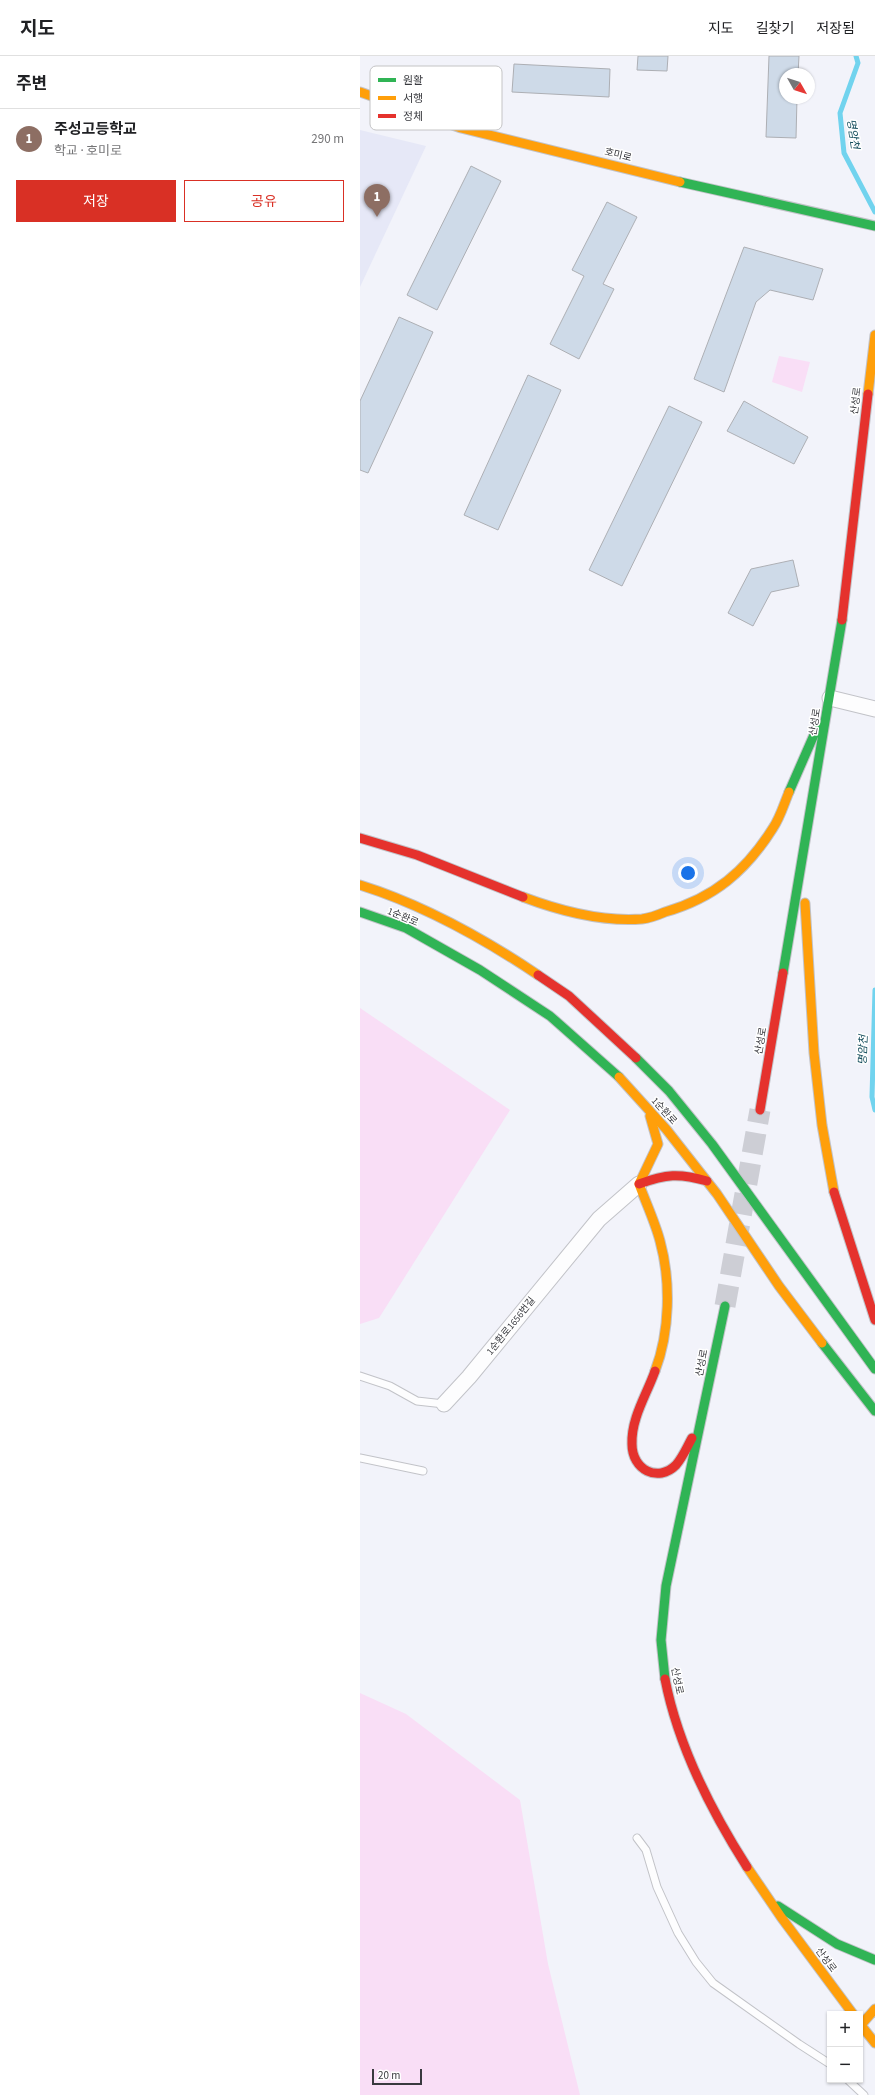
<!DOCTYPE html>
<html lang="ko">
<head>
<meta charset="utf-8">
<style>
	body { margin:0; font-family:"Source Sans 3","Noto Sans KR",sans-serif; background:#f6f6f6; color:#202124 }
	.controls { position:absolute; right:12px; bottom:12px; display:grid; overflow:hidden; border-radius:0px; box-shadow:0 1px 3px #0004 }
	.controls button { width:36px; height:36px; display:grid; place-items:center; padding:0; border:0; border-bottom:1px solid #e0e0e0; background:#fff; color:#202124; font:20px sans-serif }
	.compass { position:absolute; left:419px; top:12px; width:36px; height:36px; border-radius:50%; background:#fff; box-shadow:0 1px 3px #0004; rotate:129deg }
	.scale { position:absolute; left:12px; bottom:10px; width:50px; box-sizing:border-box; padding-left:4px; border:2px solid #393a3f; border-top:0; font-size:11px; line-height:14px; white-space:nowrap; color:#393a3f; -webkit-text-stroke:3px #fff; paint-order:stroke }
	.you { position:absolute; left:328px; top:817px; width:14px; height:14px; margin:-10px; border:3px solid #fff; border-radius:50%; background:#1a73e8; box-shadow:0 0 0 6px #1a73e833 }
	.badge { display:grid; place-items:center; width:26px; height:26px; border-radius:50%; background:#d93025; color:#fff; font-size:13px; font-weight:700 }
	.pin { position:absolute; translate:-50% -33px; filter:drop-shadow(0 1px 2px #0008) }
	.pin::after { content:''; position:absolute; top:21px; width:14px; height:12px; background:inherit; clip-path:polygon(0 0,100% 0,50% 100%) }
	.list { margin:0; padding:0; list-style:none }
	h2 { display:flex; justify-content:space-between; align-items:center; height:52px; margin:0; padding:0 16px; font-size:17px }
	h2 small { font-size:13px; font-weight:400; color:#757577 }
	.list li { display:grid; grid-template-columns:26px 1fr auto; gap:12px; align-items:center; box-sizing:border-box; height:60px; padding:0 16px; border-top:1px solid #e0e0e0 }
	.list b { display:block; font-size:15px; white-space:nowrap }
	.list p { margin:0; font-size:13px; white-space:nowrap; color:#757577 }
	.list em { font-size:13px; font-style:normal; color:#757577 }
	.actions { display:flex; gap:8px; padding:12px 16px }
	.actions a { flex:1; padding:9px 0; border:1px solid #d93025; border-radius:0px; text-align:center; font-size:14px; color:#d93025 }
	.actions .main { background:#d93025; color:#fff }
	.map { position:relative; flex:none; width:515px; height:2039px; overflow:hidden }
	header { display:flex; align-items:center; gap:24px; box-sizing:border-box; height:56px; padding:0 20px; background:#fff; border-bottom:1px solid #e0e0e0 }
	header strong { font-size:19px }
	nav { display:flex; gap:22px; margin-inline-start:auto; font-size:14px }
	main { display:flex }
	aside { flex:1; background:#fff }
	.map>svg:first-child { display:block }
</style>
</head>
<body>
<header>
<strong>지도</strong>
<nav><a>지도</a><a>길찾기</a><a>저장됨</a></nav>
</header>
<main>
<aside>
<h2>주변<small></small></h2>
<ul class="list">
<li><span class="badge" style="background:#8d6e63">1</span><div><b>주성고등학교</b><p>학교 · 호미로</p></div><em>290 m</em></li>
</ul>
<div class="actions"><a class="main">저장</a><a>공유</a></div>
</aside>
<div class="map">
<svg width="515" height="2039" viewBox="0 0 515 2039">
	<rect width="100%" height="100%" fill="#f2f3fa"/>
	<path fill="#e6e8f7" d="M0 74 66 90 0 231Z"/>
	<g fill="#f9def6">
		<path d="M419 300 450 306 442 336 412 326Z"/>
		<path d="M0 952 150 1054 19 1262 0 1268Z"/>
		<path d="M0 1637 46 1658 160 1744 188 1908 220 2039H0Z"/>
	</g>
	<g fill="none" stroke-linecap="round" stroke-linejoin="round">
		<g stroke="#71d3ee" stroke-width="5">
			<path d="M496 0 498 7 480 57 484 97 515 156"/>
			<path d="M515 934 512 1041 515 1054"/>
		</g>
	</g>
	<g fill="#cedae8" stroke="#adafb4">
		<path d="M278 0H308L307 15 277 14Z"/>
		<path d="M409 0H439L438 18H425V42H437L436 82 406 81Z"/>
		<path d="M154 8 250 13 249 41 152 36Z"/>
		<path d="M111 110 141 125 77 254 47 239Z"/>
		<path d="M247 146 277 161 243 228 254 233 219 303 190 288 224 220 212 214Z"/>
		<path d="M384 191 463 213 453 244 410 234 396 246 364 336 334 323Z"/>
		<path d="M39 261 73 276 8 417 0 414V345Z"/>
		<path d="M168 319 201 334 138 474 104 459Z"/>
		<path d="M384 345 448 381 434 408 367 375Z"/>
		<path d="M309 350 342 366 262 530 229 514Z"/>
		<path d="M433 504 439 530 411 536 393 570 368 557 391 513Z"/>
	</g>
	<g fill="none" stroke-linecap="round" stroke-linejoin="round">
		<path stroke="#cdced5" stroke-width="21" stroke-dasharray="21 10" stroke-linecap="butt" d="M365 1250 400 1054"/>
		<defs>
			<g id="lane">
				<path d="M0 1320 30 1330 57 1345 84 1348"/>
				<path d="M0 1402 63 1415"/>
				<path d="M277 1782 286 1794 297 1831 318 1877 336 1906 353 1927 439 1988 470 2008"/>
				<path d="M488 2024 504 2039"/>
			</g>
			<g id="street">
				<path d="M470 642 515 653"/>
				<path d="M84 1348 109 1321 239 1163 279 1128"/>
			</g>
			<g id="fast">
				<path d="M320 126 515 170"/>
				<path d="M429 736 457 672"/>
				<path d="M0 856 46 872 120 914 190 960 259 1021"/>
				<path d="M423 917 482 564"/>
				<path d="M276 1002 309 1035 352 1088 515 1313"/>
				<path d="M462 1287 515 1355"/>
				<path d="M305 1623 301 1584 306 1530 365 1250"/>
				<path d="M418 1850 477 1888 515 1904"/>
			</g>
			<g id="slow">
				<path d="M0 36 101 72 320 126"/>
				<path d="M508 338 515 279"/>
				<path d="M0 829C64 849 123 882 178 919"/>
				<path d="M163 841C200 855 242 866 282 863 290 862 298 859 305 856 354 842 386 815 413 772 420 762 424 748 429 736"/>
				<path d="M445 847 454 997 462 1069 474 1136"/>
				<path d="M259 1021 306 1073 357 1138 419 1230 462 1287"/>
				<path d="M290 1060 298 1088 279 1128C286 1147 295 1166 300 1185 311 1225 310 1276 295 1315"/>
				<path d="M387 1811 421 1861 493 1958"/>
				<path d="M500 1968 515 1987"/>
				<path d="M501 1969 515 1953"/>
			</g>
			<g id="jam">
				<path d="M482 564 508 338"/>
				<path d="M0 782 57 799 163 841"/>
				<path d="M178 919 209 940 276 1002"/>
				<path d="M400 1054 423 917"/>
				<path d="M279 1128C306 1118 319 1117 347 1125"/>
				<path d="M474 1136 515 1264"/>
				<path d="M295 1315C287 1338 271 1362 272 1388 272 1414 298 1427 316 1409 323 1401 327 1391 332 1382"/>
				<path d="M305 1623C318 1690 350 1753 387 1811"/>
			</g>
		</defs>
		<use href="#lane" stroke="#c2c3c8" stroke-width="9"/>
		<use href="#street" stroke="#c2c3c8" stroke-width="17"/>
		<use href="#fast" stroke="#c2c3c8" stroke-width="11"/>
		<use href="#slow" stroke="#c2c3c8" stroke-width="11"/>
		<use href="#jam" stroke="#c2c3c8" stroke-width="11"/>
		<use href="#lane" stroke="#fdfdfe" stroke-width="7"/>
		<use href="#street" stroke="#fdfdfe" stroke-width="15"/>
		<use href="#fast" stroke="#30b455" stroke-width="9"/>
		<use href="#slow" stroke="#ff9f0a" stroke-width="9"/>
		<use href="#jam" stroke="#e5322d" stroke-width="9"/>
	</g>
	<g text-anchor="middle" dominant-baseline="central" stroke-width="3" stroke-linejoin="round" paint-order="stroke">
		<g font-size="10" fill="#393a3f" stroke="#fff">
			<text transform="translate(258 99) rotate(14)">호미로</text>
			<text transform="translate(496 345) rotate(-83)">산성로</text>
			<text transform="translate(455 666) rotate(-81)">산성로</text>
			<text transform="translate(43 861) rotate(23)">1순환로</text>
			<text transform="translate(401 985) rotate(-80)">산성로</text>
			<text transform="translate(304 1055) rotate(48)">1순환로</text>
			<text transform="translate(151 1270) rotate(-51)">1순환로1656번길</text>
			<text transform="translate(342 1307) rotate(-79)">산성로</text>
			<text transform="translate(317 1625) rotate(79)">산성로</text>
			<text transform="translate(466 1904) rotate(53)">산성로</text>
		</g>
		<g font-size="11" font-style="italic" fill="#144d5c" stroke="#fff">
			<text transform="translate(493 78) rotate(81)">명암천</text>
			<text transform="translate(503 994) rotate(-88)">명암천</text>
		</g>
	</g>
	<rect x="10" y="10" width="132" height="64" rx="6" fill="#fff" stroke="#c4c4c5" stroke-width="1"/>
	<rect x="18" y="22" width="18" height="4" fill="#30b455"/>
	<rect x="18" y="40" width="18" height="4" fill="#ff9f0a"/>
	<rect x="18" y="58" width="18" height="4" fill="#e5322d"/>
	<g font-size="11" fill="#393a3f">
		<text x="43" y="28">원활</text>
		<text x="43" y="46">서행</text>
		<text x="43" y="64">정체</text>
	</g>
</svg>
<div class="controls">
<button>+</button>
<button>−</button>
</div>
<svg class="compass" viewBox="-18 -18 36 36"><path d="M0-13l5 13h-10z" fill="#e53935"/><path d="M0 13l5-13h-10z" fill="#757577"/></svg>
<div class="scale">20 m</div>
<div class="you"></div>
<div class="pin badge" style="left:17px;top:161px;background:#8d6e63">1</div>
</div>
</main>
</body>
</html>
